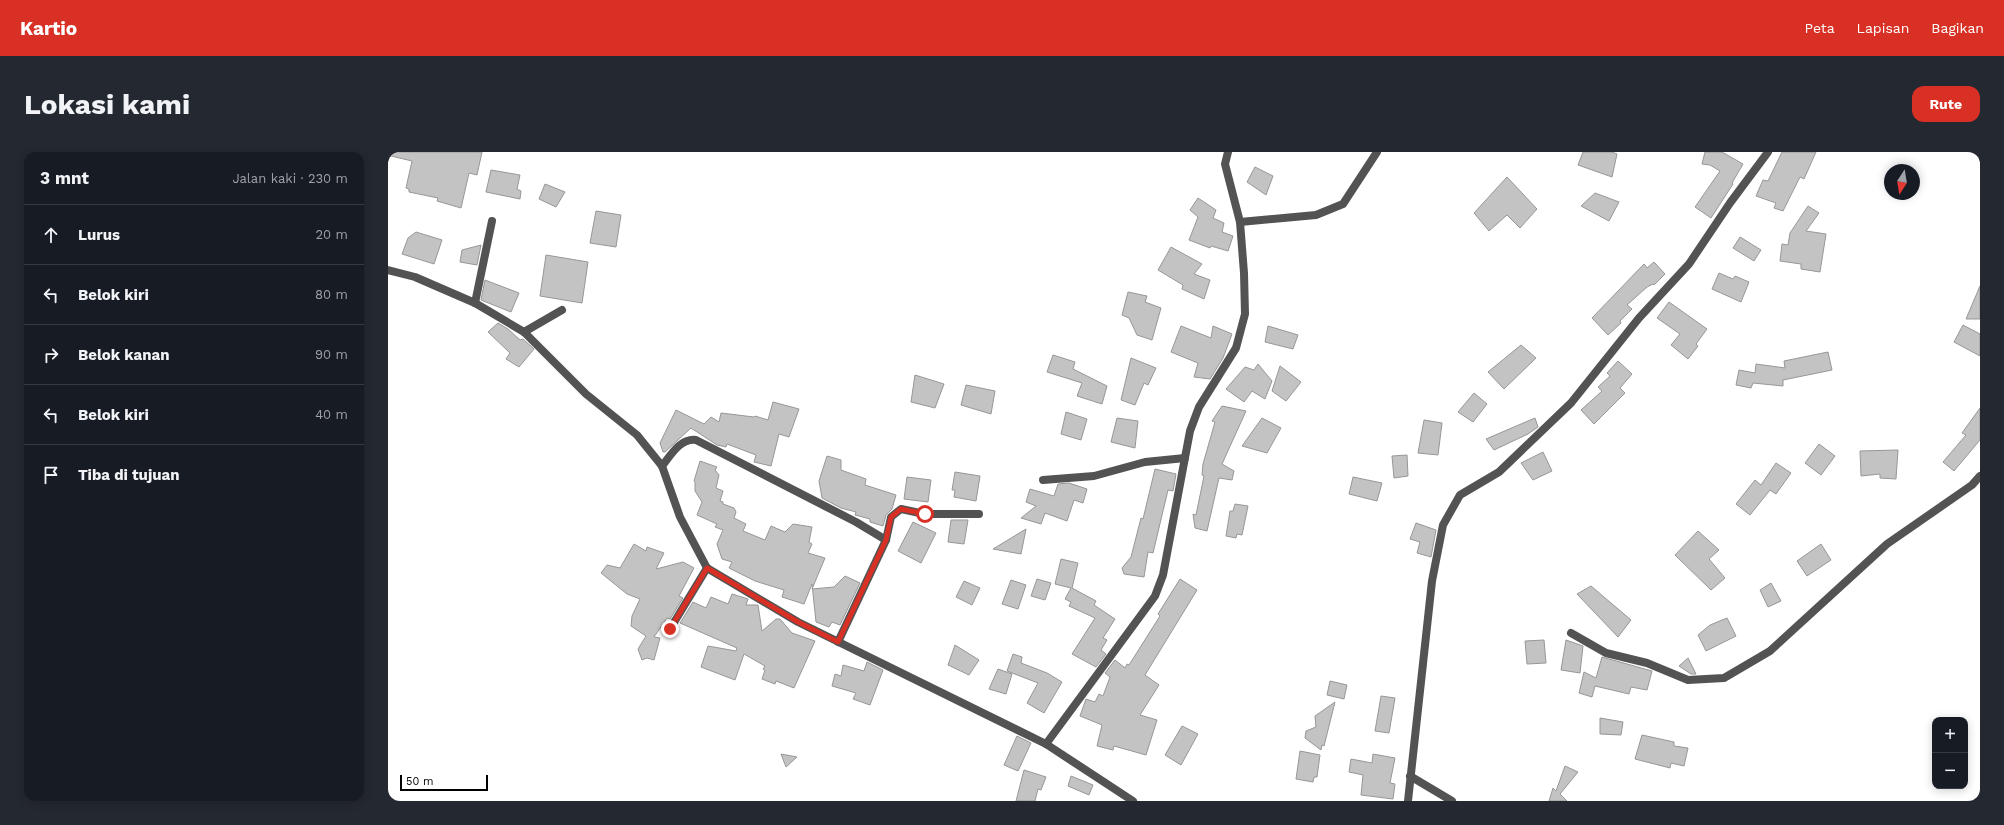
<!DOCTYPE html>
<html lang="id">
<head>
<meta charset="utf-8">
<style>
	body { margin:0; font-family:"Work Sans",sans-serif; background:#242831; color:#f1f3f6 }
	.controls { position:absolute; right:12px; bottom:12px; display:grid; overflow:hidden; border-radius:8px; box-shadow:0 2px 10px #0003 }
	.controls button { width:36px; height:36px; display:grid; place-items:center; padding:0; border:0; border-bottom:1px solid #363941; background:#171b24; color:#f1f3f6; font:20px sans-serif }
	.compass { position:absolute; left:1496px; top:12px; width:36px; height:36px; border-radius:50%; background:#171b24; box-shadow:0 2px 10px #0003; rotate:192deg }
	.scale { position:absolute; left:12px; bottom:10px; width:88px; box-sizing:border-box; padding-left:4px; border:2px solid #000; border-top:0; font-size:11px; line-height:14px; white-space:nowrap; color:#000; -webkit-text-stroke:3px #fff; paint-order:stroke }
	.stop { position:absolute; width:12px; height:12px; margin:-9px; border:3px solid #d93025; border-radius:50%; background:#fff }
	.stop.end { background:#d93025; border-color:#fff; box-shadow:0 1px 4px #0008 }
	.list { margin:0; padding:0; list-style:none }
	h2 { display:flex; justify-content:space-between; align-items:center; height:52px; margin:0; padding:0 16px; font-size:17px }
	h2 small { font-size:13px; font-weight:400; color:#9ea1a6 }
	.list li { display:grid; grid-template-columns:26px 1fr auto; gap:12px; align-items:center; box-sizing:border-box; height:60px; padding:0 16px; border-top:1px solid #363941 }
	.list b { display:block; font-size:15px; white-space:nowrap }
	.list em { font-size:13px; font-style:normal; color:#9ea1a6 }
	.icon { flex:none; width:22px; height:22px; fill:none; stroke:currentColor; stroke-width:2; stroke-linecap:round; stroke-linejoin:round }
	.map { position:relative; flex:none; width:1592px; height:649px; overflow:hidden; border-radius:12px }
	header { display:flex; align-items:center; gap:24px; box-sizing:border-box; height:56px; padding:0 20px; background:#d93025; color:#fff }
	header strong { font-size:19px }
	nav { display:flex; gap:22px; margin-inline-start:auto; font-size:14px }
	.intro { display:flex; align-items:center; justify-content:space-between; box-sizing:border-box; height:96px; padding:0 24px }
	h1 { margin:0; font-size:28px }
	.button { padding:10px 18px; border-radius:12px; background:#d93025; color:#fff; font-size:14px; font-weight:700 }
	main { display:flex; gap:24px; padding:0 24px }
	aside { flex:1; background:#171b24; border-radius:12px; box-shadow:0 2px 10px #0003 }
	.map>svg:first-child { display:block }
</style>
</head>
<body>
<header>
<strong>Kartio</strong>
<nav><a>Peta</a><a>Lapisan</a><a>Bagikan</a></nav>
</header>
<div class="intro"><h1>Lokasi kami</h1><a class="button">Rute</a></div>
<main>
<aside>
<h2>3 mnt<small>Jalan kaki · 230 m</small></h2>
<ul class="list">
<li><svg class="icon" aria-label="ahead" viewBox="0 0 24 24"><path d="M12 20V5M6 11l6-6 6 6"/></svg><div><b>Lurus</b></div><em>20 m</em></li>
<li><svg class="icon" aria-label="left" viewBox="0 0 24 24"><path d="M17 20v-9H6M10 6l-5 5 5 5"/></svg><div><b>Belok kiri</b></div><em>80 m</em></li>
<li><svg class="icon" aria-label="right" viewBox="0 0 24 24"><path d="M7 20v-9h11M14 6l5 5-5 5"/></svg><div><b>Belok kanan</b></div><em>90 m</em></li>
<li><svg class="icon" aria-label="left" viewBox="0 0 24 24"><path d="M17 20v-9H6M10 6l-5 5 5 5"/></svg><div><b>Belok kiri</b></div><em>40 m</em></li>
<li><svg class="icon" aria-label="arrive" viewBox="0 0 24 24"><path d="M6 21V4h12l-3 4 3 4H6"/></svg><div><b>Tiba di tujuan</b></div></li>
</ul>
</aside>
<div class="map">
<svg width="1592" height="649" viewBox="0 0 1592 649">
	<rect width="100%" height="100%" fill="#fff"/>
	<g fill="#c3c3c3" stroke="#979797">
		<path d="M3 0H94L89 23 81 21 73 56 49 49 50 46 21 40V37L18 36 24 9 3 4Z"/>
		<path d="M1195 0H1224L1229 2 1224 25 1190 13Z"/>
		<path d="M1317 0H1334L1355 12 1344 31 1345 32 1323 66 1307 55 1332 19 1322 13 1314 12Z"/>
		<path d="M1394 0H1428L1416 27 1412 25 1395 59 1386 56 1388 51 1368 44 1375 28 1380 29Z"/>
		<path d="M867 15 885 24 878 43 859 30Z"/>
		<path d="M103 18 132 23 129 37 133 39 132 47 98 40Z"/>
		<path d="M1119 25 1149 57 1132 76 1119 63 1101 79 1086 61Z"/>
		<path d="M157 32 177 40 168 55 151 47Z"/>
		<path d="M1207 41 1231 50 1221 69 1193 54Z"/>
		<path d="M810 46 828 58 825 66 836 71 834 80 845 84 840 99 823 94 822 96 801 88 810 65 802 58Z"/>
		<path d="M1420 54 1431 61 1418 79 1438 82 1432 120 1413 117V112L1392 109 1394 92 1400 93 1402 81Z"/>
		<path d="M208 59 233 63 228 95 202 91Z"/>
		<path d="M28 80 54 88 46 112 14 102 20 86Z"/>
		<path d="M1352 85 1373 98 1366 109 1345 96Z"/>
		<path d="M93 93 89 113 72 110 74 98Z"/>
		<path d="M783 95 814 112 806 122 822 128 816 147 794 137 795 133 770 118Z"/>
		<path d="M158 103 200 110 194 151 152 144Z"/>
		<path d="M1266 110 1277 122 1266 133 1265 132 1259 135 1239 153 1244 157 1232 169 1233 171 1220 183 1204 166 1256 112 1259 116Z"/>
		<path d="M1331 121 1345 127 1347 124 1361 130 1353 150 1324 137Z"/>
		<path d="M97 128 131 141 123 160 93 148Z"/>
		<path d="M1592 134V167H1578Z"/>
		<path d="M740 140 759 144 757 150 773 156 764 188 749 183 741 166 734 163Z"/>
		<path d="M1281 150 1319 177 1308 192 1310 194 1300 207 1283 193 1292 182 1269 166Z"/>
		<path d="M110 171 120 177 132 188 135 187 146 197 131 215 118 207 122 201 100 180Z"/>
		<path d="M1575 173 1592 182V204L1566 190Z"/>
		<path d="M793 174 823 186 825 174 844 182 835 206 822 227 806 225 810 211 783 200Z"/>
		<path d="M880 174 910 183 905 197 877 190Z"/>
		<path d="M1133 193 1148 206 1116 237 1100 220Z"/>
		<path d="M1440 200 1444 218 1395 228V234L1365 231 1363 236 1348 233 1351 218 1367 221 1368 212 1397 216 1396 209Z"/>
		<path d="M665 203 687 210 685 217 719 234 714 252 689 244 694 231 659 220Z"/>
		<path d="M743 206 768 216 760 233 756 231 747 253 733 248Z"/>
		<path d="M1230 209 1244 222 1232 236 1237 241 1206 272 1193 258 1214 239 1210 235 1222 224 1219 221Z"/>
		<path d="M870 212 884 229 877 247 864 239 856 250 838 237 857 215 866 218Z"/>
		<path d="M892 214 913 230 898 249 884 239Z"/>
		<path d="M527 223 556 232 547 256 523 250Z"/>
		<path d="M578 233 607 239 603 262 573 253Z"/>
		<path d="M1086 241 1099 252 1085 270 1070 260Z"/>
		<path d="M385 250 411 257 401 285 391 282 383 314 366 310 368 303 339 292 338 295 329 293 303 276 277 300H275L272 291 288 258 316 272 323 265 331 270 333 261 366 265 367 264 380 268Z"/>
		<path d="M834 254 858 259 834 312 846 319 844 328 831 326 819 379 807 376 805 362 808 363 816 324 814 323 815 312 827 270 824 269Z"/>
		<path d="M1592 256V288L1566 319 1555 310 1578 283 1574 281Z"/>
		<path d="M678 260 699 267 693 288 673 282Z"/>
		<path d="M729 266 750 269 747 296 723 290Z"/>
		<path d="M874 266 893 276 879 301 854 294Z"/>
		<path d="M1147 266 1150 275 1140 282 1106 298 1098 287Z"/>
		<path d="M1036 268 1054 271 1050 303 1030 301Z"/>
		<path d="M1431 292 1447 304 1433 323 1417 311Z"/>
		<path d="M1510 298 1508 327 1492 326V322L1473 324 1472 299Z"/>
		<path d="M1155 300 1164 319 1145 328 1133 311Z"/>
		<path d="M1019 303 1020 324 1006 326 1004 304Z"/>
		<path d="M439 304 453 308V318L478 327 477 333 508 343 504 357 498 363 495 374 482 370V367L467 363 468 360 453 356 434 346 431 329Z"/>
		<path d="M312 309 329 315 327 318 331 323 328 336 335 339 332 349 335 350V352L346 356 348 360 346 366 358 372 355 379 377 388 383 374 397 380 405 372 424 375 421 390 424 392 420 401 437 406 424 437 446 435 457 424 472 431 452 473 444 470 441 475 428 470 424 432 416 452 394 445 396 438 367 429 341 416 344 410 334 407 329 392 335 378 327 375 329 372 309 363 314 350 307 339V330L306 329Z"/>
		<path d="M1388 311 1403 321 1388 342 1382 338 1362 363 1348 352 1367 328 1373 333Z"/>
		<path d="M767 317 788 322 785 339 780 338 765 401 760 400 756 425 736 422 734 416 743 405 753 366 755 367Z"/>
		<path d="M567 320 592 324 588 349 566 345 567 338H564Z"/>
		<path d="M519 325 543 328 540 350 516 347Z"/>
		<path d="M965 325 994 331 989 349 961 342Z"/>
		<path d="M681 331 699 337 695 351 686 348 679 369 657 361 653 372 633 366 648 354 638 350 642 337 666 344 670 332Z"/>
		<path d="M847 352 860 354 854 383 849 382 848 386 838 384 842 359H845Z"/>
		<path d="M563 368H580L576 392 560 390Z"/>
		<path d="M525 370 548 381 533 411 510 399Z"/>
		<path d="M1028 371 1048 378 1043 405 1029 401 1032 390 1022 387Z"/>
		<path d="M638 377 633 402 605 397Z"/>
		<path d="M1310 379 1331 398 1321 407 1337 426 1323 438 1287 403Z"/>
		<path d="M246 392 258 399 259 395 276 401 268 417 295 410 306 416 291 444 295 446 282 467 279 466 266 485 272 486 266 508 259 506 254 508 250 497 258 484 243 474 244 464 252 447 239 442 213 421 219 413 232 416Z"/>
		<path d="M1433 392 1443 408 1419 424 1409 409Z"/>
		<path d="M673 407 690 411 684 436 708 449 706 453 727 467 715 486 719 488 713 498 718 502 708 515 684 502 707 466 681 454 683 450 677 447 683 436 667 432Z"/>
		<path d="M649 427 663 431 657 448 643 444Z"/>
		<path d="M792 427 809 438 757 523 771 533 752 563 769 568 758 603 726 594 725 598 709 594 714 573 692 564 698 547 707 550 711 542 715 544 722 525 717 521 727 508 737 516 739 512 741 513 772 464 770 462Z"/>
		<path d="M623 428 638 433 630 457 614 452Z"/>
		<path d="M576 429 592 436 584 453 568 445Z"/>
		<path d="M1383 431 1393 449 1380 455 1372 438Z"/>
		<path d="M1203 434 1243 468 1230 485 1189 442Z"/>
		<path d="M344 442 360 447 358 453H370L374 479 388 467H392L404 481 427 489 406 536 388 529 387 532 374 527 377 518 375 517 377 514 356 502 347 528 313 515 320 494 348 499 349 496 292 471 305 450 318 456 323 445 340 452Z"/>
		<path d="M1339 466 1348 484 1318 499 1310 483 1322 473Z"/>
		<path d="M1156 488 1158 511 1139 512 1137 489Z"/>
		<path d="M1178 488 1195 494 1192 521 1173 518Z"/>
		<path d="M567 493 591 508 581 523 560 513Z"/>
		<path d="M625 502 634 505 633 511 659 521 674 530 656 561 639 551 650 531 619 519Z"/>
		<path d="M1214 505 1264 519 1259 538 1243 535 1241 542 1207 534 1204 545 1191 541 1196 520 1208 526Z"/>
		<path d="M1300 506 1308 522H1303L1291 514Z"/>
		<path d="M479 510 495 518 482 553 465 547 468 541 444 534 447 522 453 524 455 513 476 519Z"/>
		<path d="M610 517 624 522 618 542 601 537Z"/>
		<path d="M942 529 959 533 956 547 939 543Z"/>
		<path d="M993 544 1007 546 1001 581 987 579Z"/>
		<path d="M947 550 936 594 934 593 933 598 917 586 918 579 928 575 927 564Z"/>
		<path d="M1212 566 1235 570 1233 583 1212 582Z"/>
		<path d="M794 574 810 582 793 613 777 603Z"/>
		<path d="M1254 583 1286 590V594L1300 596 1296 614 1283 611 1282 616 1247 607Z"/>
		<path d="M629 584 643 591 630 619 616 613Z"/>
		<path d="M912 599 932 603 929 625H926L925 630 908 627Z"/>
		<path d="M393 602 409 605 398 615Z"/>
		<path d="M985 602 1007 606 1002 631 1007 632 1005 647 973 643 975 623 961 620 963 607 984 611Z"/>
		<path d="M1177 614 1190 620 1172 642 1179 649H1161L1165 636 1168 639Z"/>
		<path d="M636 618 658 625 653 638 650 637 647 649H628Z"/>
		<path d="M683 624 705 633 701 643 680 634Z"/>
	</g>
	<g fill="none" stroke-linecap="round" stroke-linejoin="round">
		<g stroke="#535353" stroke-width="8">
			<path d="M852 70 928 63 955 52 989 0"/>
			<path d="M0 118 27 125 87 151 136 180 198 242 249 283 274 314 292 365 319 416 410 470 658 592 745 649"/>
			<path d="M87 151 104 69"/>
			<path d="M136 180 174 158"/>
			<path d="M274 314C283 303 292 286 308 288L468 370 498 388"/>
			<path d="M655 328 706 324 757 310 797 306"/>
			<path d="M282 477 319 416"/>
			<path d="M1183 481 1218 501 1259 511 1300 528 1336 526 1382 499 1499 392 1584 333 1592 324"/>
			<path d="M450 490 498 388 503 365 513 357 537 362H591"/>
			<path d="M658 592 767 444 775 423 802 279 811 255 848 196 857 162 856 121 852 70 837 12 840 0"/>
			<path d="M1022 624 1064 649"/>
			<path d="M1020 649 1044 429 1055 373 1072 343 1111 320 1183 251 1251 166 1301 112 1342 51 1380 0"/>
		</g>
	</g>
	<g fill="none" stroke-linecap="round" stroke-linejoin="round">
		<path stroke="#d93025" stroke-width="5" d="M282 477 319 416 410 470 450 490 498 388 503 365 513 357 537 362"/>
	</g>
</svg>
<div class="controls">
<button>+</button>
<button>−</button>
</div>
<svg class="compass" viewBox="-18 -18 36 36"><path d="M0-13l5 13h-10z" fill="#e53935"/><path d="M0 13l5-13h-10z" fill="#9ea1a6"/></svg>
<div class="scale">50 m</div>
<div class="stop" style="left:537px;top:362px"></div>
<div class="stop end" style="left:282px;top:477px"></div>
</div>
</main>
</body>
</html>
